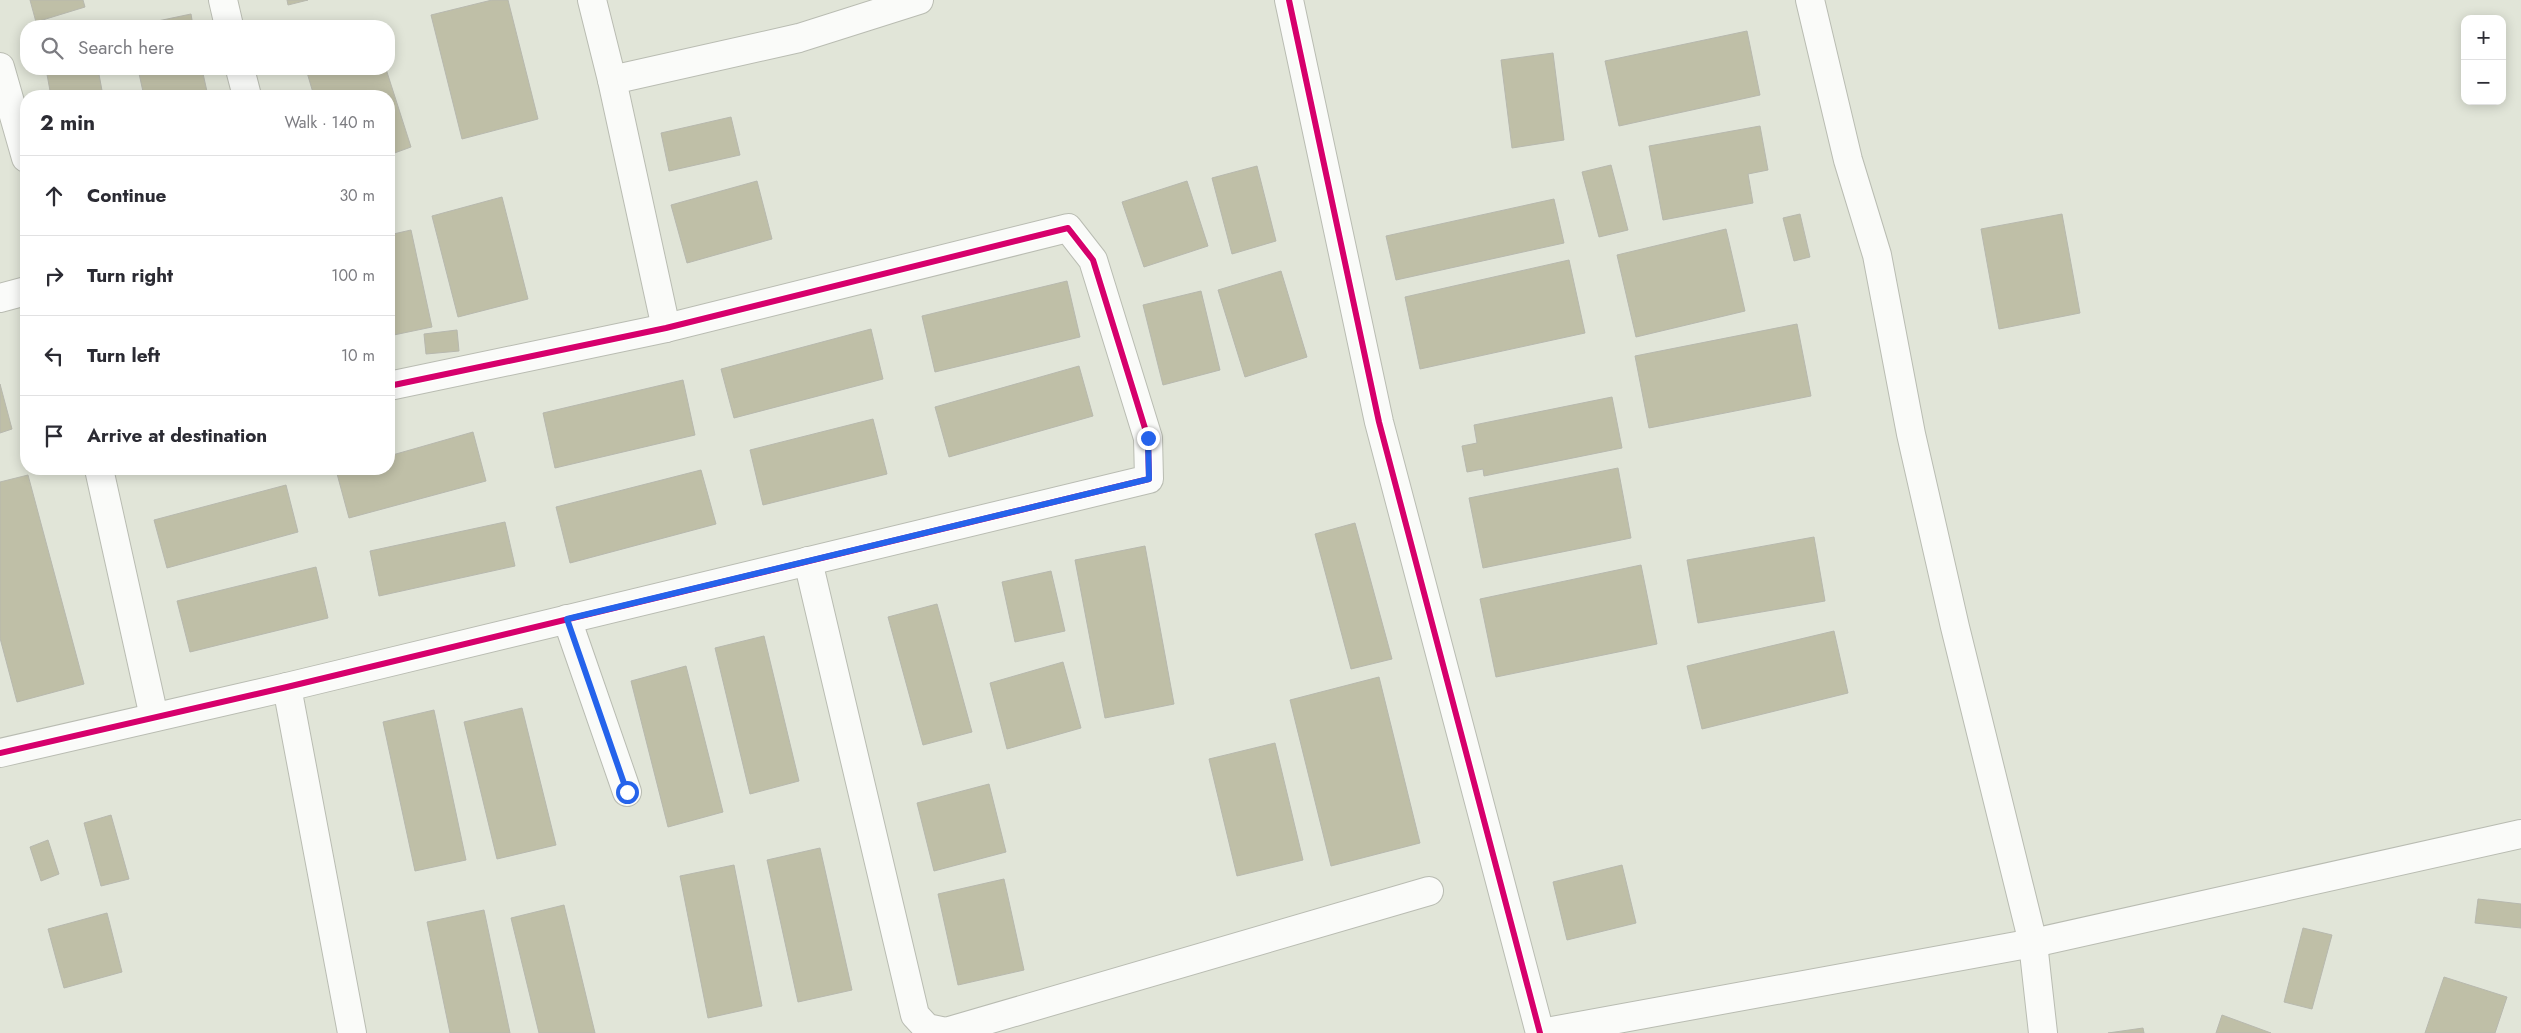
<!DOCTYPE html>
<html lang="en">
<head>
<meta charset="utf-8">
<style>
	body { margin:0; font-family:Jost,sans-serif; background:#f2f2f3; color:#2b2b33 }
	.controls { position:absolute; right:15px; top:15px; display:grid; overflow:hidden; border-radius:10px; box-shadow:0 2px 12px #0003 }
	.controls button { width:45px; height:45px; display:grid; place-items:center; padding:0; border:0; border-bottom:1px solid #e1e1e2; background:#fff; color:#2b2b33; font:25px sans-serif }
	.stop { position:absolute; width:15px; height:15px; margin:-11px; border:4px solid #2563eb; border-radius:50%; background:#fff }
	.stop.end { background:#2563eb; border-color:#fff; box-shadow:0 1px 5px #0008 }
	.list { margin:0; padding:0; list-style:none }
	h2 { display:flex; justify-content:space-between; align-items:center; height:65px; margin:0; padding:0 20px; font-size:21px }
	h2 small { font-size:16px; font-weight:400; color:#7c7c81 }
	.list li { display:grid; grid-template-columns:32px 1fr auto; gap:15px; align-items:center; box-sizing:border-box; height:80px; padding:0 20px; border-top:1px solid #e1e1e2 }
	.list b { display:block; font-size:19px; white-space:nowrap }
	.list em { font-size:16px; font-style:normal; color:#7c7c81 }
	.icon { flex:none; width:28px; height:28px; fill:none; stroke:currentColor; stroke-width:2; stroke-linecap:round; stroke-linejoin:round }
	.map { position:relative; flex:none; width:2521px; height:1033px; overflow:hidden }
	.search { position:absolute; background:#fff; box-shadow:0 2px 12px #0003; left:20px; top:20px; width:375px; height:55px; display:flex; align-items:center; gap:12px; box-sizing:border-box; padding:0 18px; border-radius:20px; color:#7c7c81; font-size:19px }
	.panel { position:absolute; background:#fff; box-shadow:0 2px 12px #0003; left:20px; top:90px; width:375px; height:385px; border-radius:20px }
	.map>svg:first-child { display:block }
</style>
</head>
<body>
<div class="map">
<svg width="2521" height="1033" viewBox="0 0 2521 1033">
	<rect width="100%" height="100%" fill="#e1e5d8"/>
	<g fill="#bfbfa7" stroke="#b7b8ae">
		<path d="M30 0H83L85 7 36 22Z"/>
		<path d="M287 0H308L288 5Z"/>
		<path d="M492 0H508L538 119 462 139 431 15Z"/>
		<path d="M191 14 193 26H134Z"/>
		<path d="M1747 31 1760 95 1619 126 1605 61Z"/>
		<path d="M1553 53 1564 140 1512 148 1501 60Z"/>
		<path d="M46 69H98L103 96H51Z"/>
		<path d="M138 69H202L208 96H144Z"/>
		<path d="M306 69H386L411 147 389 155V96H314Z"/>
		<path d="M731 117 740 155 669 171 661 133Z"/>
		<path d="M1760 126 1768 170 1748 174 1753 203 1663 220 1649 146Z"/>
		<path d="M1611 165 1628 230 1599 237 1582 172Z"/>
		<path d="M1257 166 1276 241 1232 254 1212 178Z"/>
		<path d="M757 181 772 239 687 263 671 205Z"/>
		<path d="M1187 181 1208 246 1144 267 1122 202Z"/>
		<path d="M502 197 528 299 458 317 432 216Z"/>
		<path d="M1554 199 1564 243 1396 280 1386 236Z"/>
		<path d="M1800 214 1810 257 1794 261 1783 218Z"/>
		<path d="M2062 214 2080 313 1999 329 1981 229Z"/>
		<path d="M1726 229 1745 311 1636 337 1617 255Z"/>
		<path d="M411 230 432 327 389 336V235Z"/>
		<path d="M1569 260 1585 333 1420 369 1405 297Z"/>
		<path d="M1281 271 1307 357 1245 377 1218 290Z"/>
		<path d="M1067 281 1080 337 935 372 922 316Z"/>
		<path d="M1201 291 1220 370 1163 385 1143 305Z"/>
		<path d="M1797 324 1811 396 1649 428 1635 356Z"/>
		<path d="M871 329 883 379 734 418 721 369Z"/>
		<path d="M457 330 459 351 426 354 424 334Z"/>
		<path d="M1079 366 1093 416 949 457 935 407Z"/>
		<path d="M683 380 695 435 555 468 543 413Z"/>
		<path d="M0 384 12 429 0 433Z"/>
		<path d="M1612 397 1622 448 1484 476 1483 469 1467 472 1462 446 1477 443 1474 425Z"/>
		<path d="M873 419 887 474 763 505 750 450Z"/>
		<path d="M473 432 486 481 349 518 336 470 389 469V456Z"/>
		<path d="M1618 468 1631 538 1483 568 1469 498Z"/>
		<path d="M701 470 716 524 570 563 556 507Z"/>
		<path d="M28 475 84 684 17 702 0 638V482Z"/>
		<path d="M286 485 298 532 167 568 154 520Z"/>
		<path d="M505 522 515 566 379 596 370 551Z"/>
		<path d="M1355 523 1392 659 1351 669 1315 534Z"/>
		<path d="M1814 537 1825 601 1698 623 1687 560Z"/>
		<path d="M1145 546 1174 704 1105 718 1075 560Z"/>
		<path d="M1641 565 1657 644 1496 677 1480 599Z"/>
		<path d="M316 567 328 618 190 652 177 601Z"/>
		<path d="M1051 571 1065 631 1015 642 1002 582Z"/>
		<path d="M937 604 972 732 923 745 888 617Z"/>
		<path d="M1834 631 1848 693 1702 729 1687 666Z"/>
		<path d="M764 636 799 781 750 794 715 648Z"/>
		<path d="M1063 662 1081 728 1007 749 990 683Z"/>
		<path d="M686 666 723 812 668 827 631 681Z"/>
		<path d="M1379 677 1420 843 1331 866 1290 700Z"/>
		<path d="M522 708 556 845 497 859 464 722Z"/>
		<path d="M434 710 466 860 415 871 383 722Z"/>
		<path d="M1275 743 1303 860 1237 876 1209 759Z"/>
		<path d="M989 784 1006 852 934 871 917 803Z"/>
		<path d="M111 815 129 879 101 886 84 823Z"/>
		<path d="M48 840 59 874 41 881 30 847Z"/>
		<path d="M820 848 852 990 798 1002 767 860Z"/>
		<path d="M734 865 762 1006 708 1018 680 876Z"/>
		<path d="M1622 865 1636 923 1567 940 1553 882Z"/>
		<path d="M1004 879 1024 970 958 985 938 894Z"/>
		<path d="M2478 899 2521 904V928L2475 923Z"/>
		<path d="M564 905 595 1033H539L511 918Z"/>
		<path d="M484 910 510 1033H450L427 922Z"/>
		<path d="M107 913 122 972 64 988 48 929Z"/>
		<path d="M2303 928 2332 935 2312 1009 2284 1002Z"/>
		<path d="M2444 977 2507 997 2495 1033H2425Z"/>
		<path d="M2222 1015 2271 1033H2216Z"/>
		<path d="M2143 1028 2144 1033H2108Z"/>
	</g>
	<g fill="none" stroke-linecap="round" stroke-linejoin="round">
		<defs>
			<g id="street">
				<path d="M223 0 229 26"/>
				<path d="M592 0 612 80 666 328"/>
				<path d="M1289 0 1379 422 1540 1033"/>
				<path d="M1810 0 1848 160 1877 255 1911 434 1955 627 2033 943 2043 1033"/>
				<path d="M0 67 26 158"/>
				<path d="M240 69 247 96"/>
				<path d="M612 80 799 38 919 0"/>
				<path d="M0 298 26 291"/>
				<path d="M99 469 154 717"/>
				<path d="M808 561 915 1015 927 1028 946 1032 1429 891"/>
				<path d="M567 619 627 792"/>
				<path d="M287 687 352 1033"/>
				<path d="M0 753 287 687 1149 479 1148 438 1093 260 1068 228 666 328 389 386"/>
				<path d="M1541 1033 2033 943 2521 834"/>
			</g>
		</defs>
		<use href="#street" stroke="#b9bcb2" stroke-width="30"/>
		<use href="#street" stroke="#fafbf9" stroke-width="28"/>
		<defs>
			<g id="cycleway">
				<path d="M1289 0 1379 422 1540 1033"/>
				<path d="M0 753 287 687 1149 479 1148 438 1093 260 1068 228 666 328 389 386"/>
			</g>
		</defs>
		<use href="#cycleway" stroke="#fff" stroke-width="9"/>
		<use href="#cycleway" stroke="#d6006c" stroke-width="6"/>
	</g>
	<g fill="none" stroke-linecap="round" stroke-linejoin="round">
		<path stroke="#2563eb" stroke-width="6" d="M627 792 567 619 1149 479 1148 438"/>
	</g>
</svg>
<div class="controls">
<button>+</button>
<button>−</button>
</div>
<div class="stop" style="left:627px;top:792px"></div>
<div class="stop end" style="left:1148px;top:438px"></div>
<div class="search"><svg class="icon" aria-label="search" viewBox="0 0 24 24"><circle cx="10" cy="10" r="6"/><path d="M15 15l6 6"/></svg>Search here</div>
<section class="panel">
<h2>2 min<small>Walk · 140 m</small></h2>
<ul class="list">
<li><svg class="icon" aria-label="ahead" viewBox="0 0 24 24"><path d="M12 20V5M6 11l6-6 6 6"/></svg><div><b>Continue</b></div><em>30 m</em></li>
<li><svg class="icon" aria-label="right" viewBox="0 0 24 24"><path d="M7 20v-9h11M14 6l5 5-5 5"/></svg><div><b>Turn right</b></div><em>100 m</em></li>
<li><svg class="icon" aria-label="left" viewBox="0 0 24 24"><path d="M17 20v-9H6M10 6l-5 5 5 5"/></svg><div><b>Turn left</b></div><em>10 m</em></li>
<li><svg class="icon" aria-label="arrive" viewBox="0 0 24 24"><path d="M6 21V4h12l-3 4 3 4H6"/></svg><div><b>Arrive at destination</b></div></li>
</ul>
</section>
</div>
</body>
</html>
